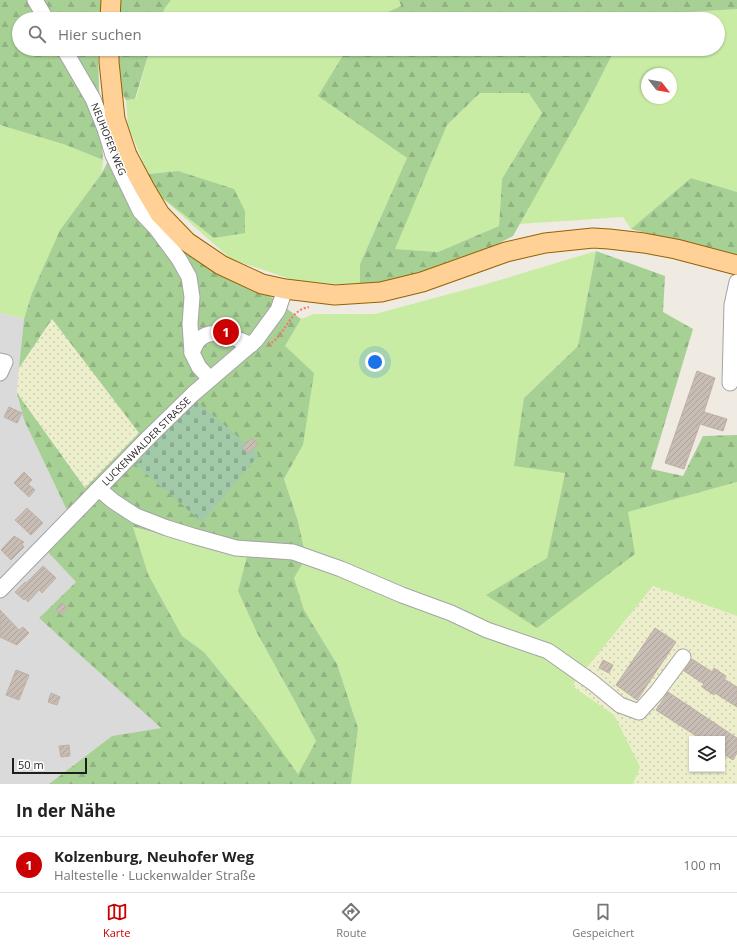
<!DOCTYPE html>
<html lang="de">
<head>
<meta charset="utf-8">
<style>
	body { margin:0; font-family:"Open Sans",sans-serif; background:#f6f6f6; color:#222 }
	.controls { position:absolute; right:12px; bottom:12px; display:grid; overflow:hidden; border-radius:0px; box-shadow:0 1px 3px #0004 }
	.controls button { width:36px; height:36px; display:grid; place-items:center; padding:0; border:0; border-bottom:1px solid #e0e0e0; background:#fff; color:#222; font:20px sans-serif }
	.compass { position:absolute; left:641px; top:68px; width:36px; height:36px; border-radius:50%; background:#fff; box-shadow:0 1px 3px #0004; rotate:121deg }
	.scale { position:absolute; left:12px; bottom:10px; width:75px; box-sizing:border-box; padding-left:4px; border:2px solid #1d1d1d; border-top:0; font-size:11px; line-height:14px; white-space:nowrap; color:#1d1d1d; -webkit-text-stroke:3px #fff; paint-order:stroke }
	.you { position:absolute; left:375px; top:362px; width:14px; height:14px; margin:-10px; border:3px solid #fff; border-radius:50%; background:#1a73e8; box-shadow:0 0 0 6px #1a73e833 }
	.badge { display:grid; place-items:center; width:26px; height:26px; border-radius:50%; background:#ca0003; color:#fff; font-size:13px; font-weight:700 }
	.pin { position:absolute; translate:-50% -50%; border:2px solid #fff; box-shadow:0 1px 4px #0006 }
	.list { margin:0; padding:0; list-style:none }
	h2 { display:flex; justify-content:space-between; align-items:center; height:52px; margin:0; padding:0 16px; font-size:17px }
	h2 small { font-size:13px; font-weight:400; color:#767676 }
	.list li { display:grid; grid-template-columns:26px 1fr auto; gap:12px; align-items:center; box-sizing:border-box; height:56px; padding:0 16px; border-top:1px solid #e0e0e0 }
	.list b { display:block; font-size:15px; white-space:nowrap }
	.list p { margin:0; font-size:13px; white-space:nowrap; color:#767676 }
	.list em { font-size:13px; font-style:normal; color:#767676 }
	.icon { flex:none; width:22px; height:22px; fill:none; stroke:currentColor; stroke-width:2; stroke-linecap:round; stroke-linejoin:round }
	.map { position:relative; flex:none; width:737px; height:784px; overflow:hidden }
	.search { position:absolute; background:#fff; box-shadow:0 1px 3px #0004; left:12px; right:12px; top:12px; height:44px; display:flex; align-items:center; gap:10px; box-sizing:border-box; padding:0 14px; border-radius:22px; color:#767676; font-size:15px }
	.sheet { height:108px; background:#fff }
	nav { display:flex; justify-content:space-around; align-items:center; box-sizing:border-box; height:56px; border-top:1px solid #e0e0e0; background:#fff; font-size:11px; color:#767676 }
	nav a { display:grid; justify-items:center; gap:2px }
	nav .on { color:#ca0003 }
	.map>svg:first-child { display:block }
</style>
</head>
<body>
<div class="map">
<svg width="737" height="784" viewBox="0 0 737 784">
	<defs>
		<pattern id="farmland-dots" width="8" height="8" patternUnits="userSpaceOnUse"><rect width="8" height="8" fill="#edefcc"/><path d="M2 2h.1M6 6h.1" fill="none" stroke="#cbccaf" stroke-width="1.8" stroke-linecap="round"/></pattern>
		<pattern id="forest-firs" width="22" height="20" patternUnits="userSpaceOnUse"><rect width="22" height="20" fill="#a7d095"/><path d="M5 1l3.5 6h-7zM16 11l3.5 6h-7z" fill="#8fb280"/></pattern>
		<pattern id="cemetery-stones" width="16" height="16" patternUnits="userSpaceOnUse"><rect width="16" height="16" fill="#a2c9a8"/><path d="M2 7V4a2 2 0 0 1 4 0v3zM10 15v-3a2 2 0 0 1 4 0v3z" fill="#8bac90"/></pattern>
		<pattern id="building-hatch" width="6" height="6" patternUnits="userSpaceOnUse"><rect width="6" height="6" fill="#c7bdb5"/><path d="M-1 1l2-2M0 6l6-6M5 7l2-2" fill="none" stroke="#aaa29b"/></pattern>
	</defs>
	<rect width="100%" height="100%" fill="#efeae2"/>
	<path fill="#dbdada" d="M0 313 24 319 17 393 24 420 74 525 76 582 39 618 161 728 112 736 49 784H0Z"/>
	<g fill="url(#farmland-dots)" fill-rule="evenodd">
		<path d="M51 318 140 433 85 488 17 393 19 368Z"/>
		<path d="M653 586 737 616V784H633L640 767 572 686ZM692 739H722V769H692Z"/>
	</g>
	<g fill="#c9eca5" fill-rule="evenodd">
		<path d="M171 0H399L401 6 373 19H160L165 8Z"/>
		<path d="M737 9V192L691 178 631 229 623 217 519 224 586 106 615 49H718V19H630L632 16ZM647 74H671V98H647Z"/>
		<path d="M150 49H347L319 96 407 158 360 264V286L293 280 231 259 160 196 178 171 148 174 128 125 126 100 136 99Z"/>
		<path d="M480 93H530L542 113 502 179 499 226 438 252 394 249 447 125Z"/>
		<path d="M0 125 66 145 103 160 102 173 60 230 32 293 24 319 0 313Z"/>
		<path d="M596 251 578 346 524 398 565 473 547 558 487 595 627 512 737 482V616L653 586 572 686 614 715 640 767 633 784H351L358 728 337 664 304 610 294 578 306 558 298 521 284 479 303 445 285 346 301 319 314 314H375L483 285Z"/>
		<path d="M132 527 247 556 238 591 257 633 293 698 316 741 298 774 261 722 204 652 182 636 148 574Z"/>
	</g>
	<g fill="url(#forest-firs)" fill-rule="evenodd">
		<path d="M0 0H171L165 8 160 19H19V49H150L135 99 126 100 98 55 99 88 103 160 66 145 0 125Z"/>
		<path d="M399 0H737V9L632 16 630 19H373L401 6Z"/>
		<path d="M347 49H615L586 106 513 236 471 258 396 282 360 286V264L407 158 318 96ZM480 93H529L542 113 502 179 499 226 438 252 395 249 447 125Z"/>
		<path d="M108 161 121 170 132 199 268 295 301 319 285 346 314 373 303 445 284 479 298 521 306 558 294 578 304 610 337 664 358 728 351 784H49L112 736 161 728 39 618 76 582 48 552 74 525 24 420 17 393 85 488 139 433 52 319 19 368 24 319 32 293 60 230 102 173ZM133 527 247 556 238 591 257 633 293 698 316 741 298 774 261 722 204 652 182 636 148 574Z"/>
		<path d="M178 171 234 189 245 211V233L214 238 160 196 148 174Z"/>
		<path d="M691 178 737 192V255L695 246 631 229Z"/>
		<path d="M596 251 665 276 663 312 693 329 651 469 683 476 703 436 737 435V482L628 512 635 554 537 628 486 595 547 558 565 473 514 466 524 398 578 346Z"/>
	</g>
	<path fill="url(#cemetery-stones)" d="M193 398 259 455 202 522 136 465Z"/>
	<g fill="url(#building-hatch)" stroke="#c1b0a4">
		<path d="M697 371 715 378 704 412 727 419 723 431 700 424 684 469 665 463Z"/>
		<path d="M9 407 22 413 17 423 4 417Z"/>
		<path d="M252 438 258 444 248 453 242 448Z"/>
		<path d="M24 472 32 480 28 484 35 490 29 497 14 483Z"/>
		<path d="M27 508 43 523 31 535 15 520Z"/>
		<path d="M14 536 24 542 22 544 24 547 11 560 1 550Z"/>
		<path d="M43 566 56 578 42 593 39 590 28 602 25 598 24 600 15 592 25 582 26 583Z"/>
		<path d="M62 603 67 608 61 615 56 609Z"/>
		<path d="M0 610 19 630 23 627 29 633 17 645 0 637Z"/>
		<path d="M655 628 676 642 637 700 616 685Z"/>
		<path d="M692 659 712 672 714 668 726 676 724 679 737 687V707L715 693 714 695 702 687 704 684 684 671Z"/>
		<path d="M603 660 613 665 609 673 599 668Z"/>
		<path d="M16 670 29 675 19 700 6 695Z"/>
		<path d="M668 692 737 738V753L733 760 722 753V739H701L656 710Z"/>
		<path d="M51 693 60 697 57 705 48 702Z"/>
		<path d="M69 745 70 756 61 757 59 746Z"/>
	</g>
	<g fill="none" stroke-linecap="round" stroke-linejoin="round">
		<defs>
			<g id="minor">
				<path d="M35 0 46 19"/>
				<path d="M64 49 93 99 105 129 113 155 140 211 156 228 179 259 189 277 192 297 190 324 192 353 199 367 210 379"/>
				<path d="M192 353C194 348 196 342 200 339 212 326 238 339 251 345"/>
				<path d="M0 361 5 362 0 373"/>
				<path d="M730 383 732 305 737 282"/>
				<path d="M99 489 113 501 136 516 167 528 193 536 236 548 293 552 341 569 402 595 451 613 487 630 548 651 592 682 620 705 639 712 657 692 683 657"/>
				<path d="M0 590 149 437 193 394 256 340 278 310 285 289"/>
			</g>
			<g id="major">
				<path d="M110 19 111 0"/>
				<path d="M109 49V62L115 119 127 155 144 187 160 214 187 242 221 265 262 284 285 289 335 295 381 292 422 282 506 252 545 243 593 238 609 239 644 243 676 249 737 265"/>
			</g>
		</defs>
		<use href="#minor" stroke="#a4a4a4" stroke-width="17"/>
		<use href="#major" stroke="#966200" stroke-width="21"/>
		<path stroke="#ff7163" stroke-width="2" stroke-dasharray="2 2" stroke-linecap="butt" d="M268 345C287 335 287 311 309 307"/>
		<use href="#minor" stroke="#fff" stroke-width="15"/>
		<use href="#major" stroke="#ffd197" stroke-width="19"/>
	</g>
	<g text-anchor="middle" dominant-baseline="central" stroke-width="3" stroke-linejoin="round" paint-order="stroke">
		<g font-size="10" fill="#1d1d1d" stroke="#fff">
			<text transform="translate(109 139) rotate(68)">NEUHOFER WEG</text>
			<text transform="translate(146 441) rotate(-45)">LUCKENWALDER STRASSE</text>
		</g>
	</g>
</svg>
<div class="controls">
<button><svg class="icon" aria-label="layers" viewBox="0 0 24 24"><path d="M12 4l9 5-9 5-9-5zM3 14l9 5 9-5"/></svg></button>
</div>
<svg class="compass" viewBox="-18 -18 36 36"><path d="M0-13l5 13h-10z" fill="#e53935"/><path d="M0 13l5-13h-10z" fill="#767676"/></svg>
<div class="scale">50 m</div>
<div class="you"></div>
<div class="pin badge" style="left:226px;top:332px">1</div>
<div class="search"><svg class="icon" aria-label="search" viewBox="0 0 24 24"><circle cx="10" cy="10" r="6"/><path d="M15 15l6 6"/></svg>Hier suchen</div>
</div>
<section class="sheet">
<h2>In der Nähe<small></small></h2>
<ul class="list">
<li><span class="badge">1</span><div><b>Kolzenburg, Neuhofer Weg</b><p>Haltestelle · Luckenwalder Straße</p></div><em>100 m</em></li>
</ul>
</section>
<nav>
<a class="on"><svg class="icon" aria-label="map" viewBox="0 0 24 24"><path d="M3 6l6-2 6 2 6-2v14l-6 2-6-2-6 2zM9 4v14M15 6v14"/></svg>Karte</a>
<a><svg class="icon" aria-label="directions" viewBox="0 0 24 24"><path d="M12 3l9 9-9 9-9-9zM9 14v-3h6M13 9l2 2-2 2"/></svg>Route</a>
<a><svg class="icon" aria-label="saved" viewBox="0 0 24 24"><path d="M7 4h10v16l-5-4-5 4z"/></svg>Gespeichert</a>
</nav>
</body>
</html>
